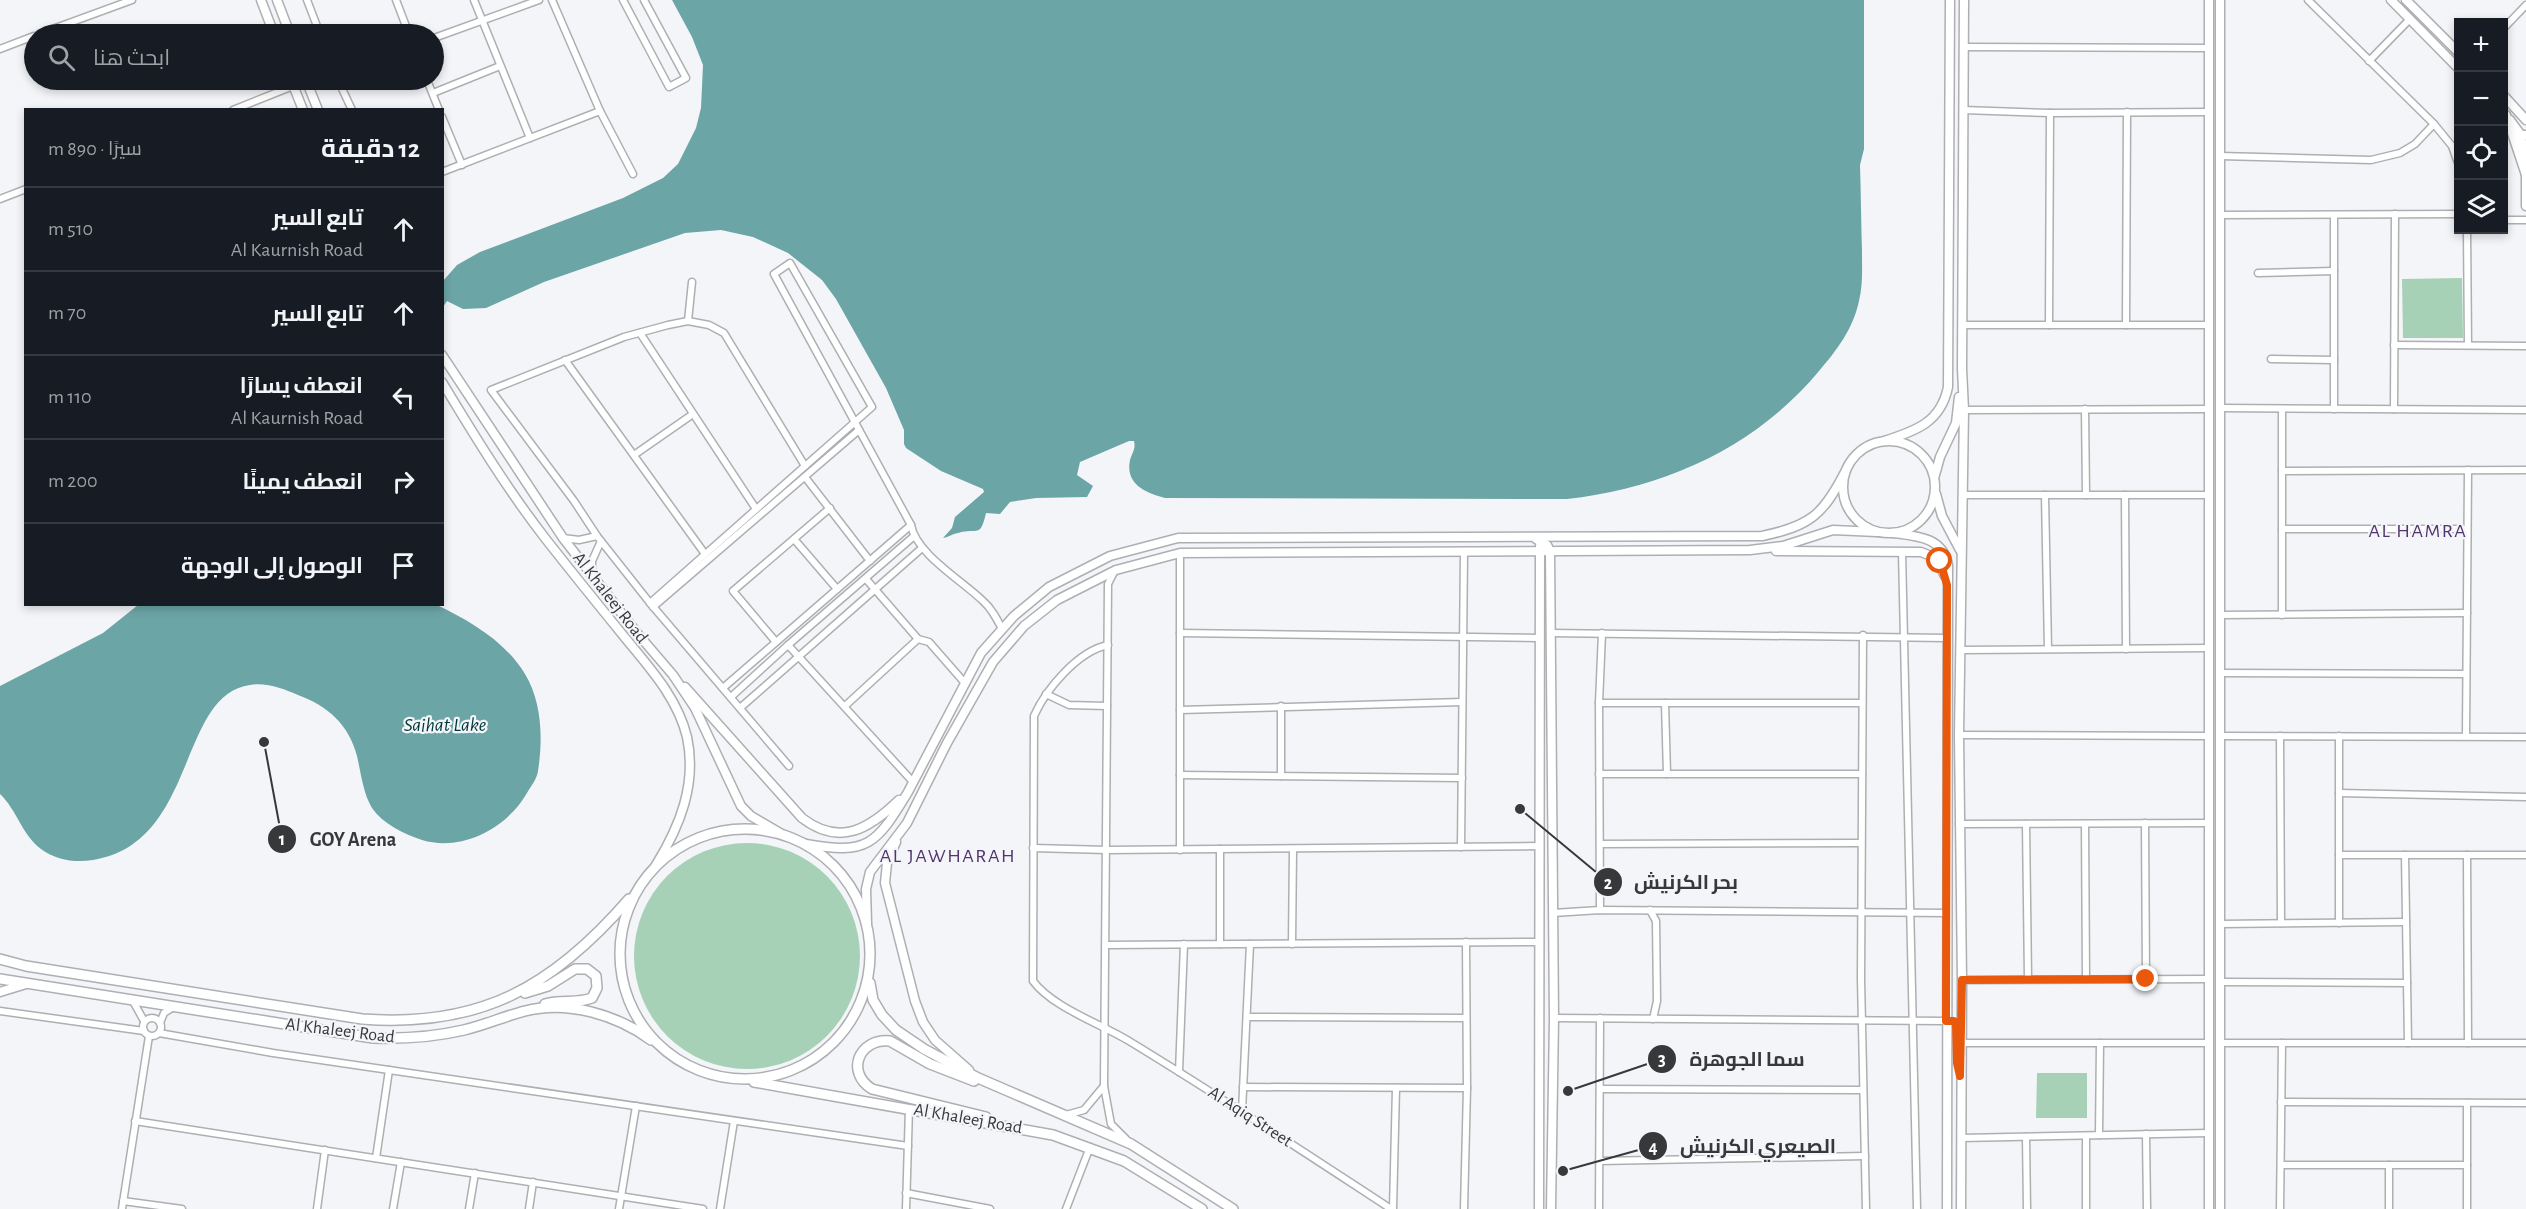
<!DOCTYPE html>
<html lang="ar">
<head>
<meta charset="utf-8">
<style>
	body { margin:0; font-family:"Alegreya Sans",Cairo,sans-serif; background:#20242c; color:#f1f3f6; direction:rtl }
	.controls { position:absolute; right:18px; top:18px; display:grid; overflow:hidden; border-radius:0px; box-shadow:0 3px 9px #0003 }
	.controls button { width:54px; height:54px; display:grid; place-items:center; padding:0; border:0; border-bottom:2px solid #363941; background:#171b24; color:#f1f3f6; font:30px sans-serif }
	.stop { position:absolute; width:18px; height:18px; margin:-14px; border:4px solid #ea580c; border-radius:50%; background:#fff }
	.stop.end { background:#ea580c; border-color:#fff; box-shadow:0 2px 6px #0008 }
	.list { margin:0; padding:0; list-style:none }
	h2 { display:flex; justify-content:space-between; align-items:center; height:78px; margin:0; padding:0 24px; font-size:26px }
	h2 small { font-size:20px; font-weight:400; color:#9ea1a6 }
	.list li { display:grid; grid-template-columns:39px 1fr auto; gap:18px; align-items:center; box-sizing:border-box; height:84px; padding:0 24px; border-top:2px solid #363941 }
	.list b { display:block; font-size:22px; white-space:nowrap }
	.list p { margin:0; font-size:20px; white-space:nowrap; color:#9ea1a6 }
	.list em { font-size:20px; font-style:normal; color:#9ea1a6 }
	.icon { flex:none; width:33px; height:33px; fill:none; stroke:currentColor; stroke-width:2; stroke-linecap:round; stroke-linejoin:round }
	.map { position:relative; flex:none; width:2526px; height:1209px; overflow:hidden; direction:ltr }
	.search { position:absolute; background:#171b24; box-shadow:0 3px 9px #0003; left:24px; top:24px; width:420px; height:66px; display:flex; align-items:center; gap:15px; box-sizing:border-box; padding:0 21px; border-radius:33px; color:#9ea1a6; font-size:22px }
	.panel { position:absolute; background:#171b24; box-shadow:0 3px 9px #0003; left:24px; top:108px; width:420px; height:498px; border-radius:0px; direction:rtl }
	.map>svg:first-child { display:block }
</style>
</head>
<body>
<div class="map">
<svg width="2526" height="1209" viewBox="0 0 2526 1209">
	<rect width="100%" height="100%" fill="#f3f5f9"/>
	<g fill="#a6d1b6">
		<path d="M2462 278 2463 338H2403L2402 279Z"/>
		<circle cx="747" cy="956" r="113"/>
		<path d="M2037 1073H2087V1118H2036Z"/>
	</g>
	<g fill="#6ca5a6">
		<path d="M672 0H1864V149L1860 165C1861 194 1861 223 1862 251 1862 268 1863 285 1859 301 1853 329 1837 350 1819 371 1755 448 1664 488 1567 499L1165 498C1145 493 1125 484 1130 460 1132 453 1136 449 1134 441H1129L1080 462 1077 475 1093 486 1087 497 1036 498 1010 502 1000 514 986 513C980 539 978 527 958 533 952 534 949 537 943 538L952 528 955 517 984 492 983 489 941 471 906 448 904 444V430L886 388 836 299 822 280 788 253 753 237 721 230 685 233 544 282 486 308 463 309 447 301 443 307V281L457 265 480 252 623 198 663 178 678 164 696 128 701 108 703 65 692 37Z"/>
		<path d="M138 605H437C470 621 505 641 525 674 542 702 543 739 538 771 537 779 531 786 527 793 507 828 462 852 422 840 404 834 383 824 372 808 363 793 361 773 357 756 349 725 328 706 298 695 284 689 266 682 250 685 177 695 198 843 93 860 75 863 56 860 41 849 22 835 17 810 0 794V686L103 633Z"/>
	</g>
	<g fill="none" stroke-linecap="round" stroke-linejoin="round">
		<defs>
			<g id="street">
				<path d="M307 0 320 34"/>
				<path d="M396 0 409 34"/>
				<path d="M474 0 530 138"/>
				<path d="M552 0 600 111 633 174"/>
				<path d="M623 0 669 87 686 78 644 0"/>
				<path d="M2308 0 2434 124 2452 146 2458 163"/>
				<path d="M2504 28 2526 5"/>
				<path d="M39 34 132 0"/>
				<path d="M434 38 539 0"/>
				<path d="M1964 47 2209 48"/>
				<path d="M0 49 34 36"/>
				<path d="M2369 61 2410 19"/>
				<path d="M338 80 352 110"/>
				<path d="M427 80 439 110"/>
				<path d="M433 93 500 66"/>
				<path d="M233 110 293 86"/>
				<path d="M1963 110 2050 113 2209 112"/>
				<path d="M442 117 462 165"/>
				<path d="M2220 156 2371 160 2400 153 2415 144 2434 124"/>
				<path d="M442 172 600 111"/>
				<path d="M0 199 26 189"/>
				<path d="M2220 215 2458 214"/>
				<path d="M2334 215V409"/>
				<path d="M2504 220H2526"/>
				<path d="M2467 230 2468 345"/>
				<path d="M2258 273 2334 271"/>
				<path d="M688 321 692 282"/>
				<path d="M1962 325H2209"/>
				<path d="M2049 325 2050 113"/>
				<path d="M2126 325 2127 112"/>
				<path d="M640 333 756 509"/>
				<path d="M2394 345 2526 346"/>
				<path d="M2271 359 2334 360"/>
				<path d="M565 360 705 554"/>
				<path d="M2220 408 2526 410"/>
				<path d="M2085 409 2086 495"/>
				<path d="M2394 409 2395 214"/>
				<path d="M1964 410 2209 409"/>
				<path d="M634 455 693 414"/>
				<path d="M2282 471 2526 470"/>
				<path d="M805 477 870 561"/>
				<path d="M1963 495H2209"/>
				<path d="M2045 495 2048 649"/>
				<path d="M2125 495 2126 649"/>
				<path d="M2282 529H2467"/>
				<path d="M563 538 579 540 597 536"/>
				<path d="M794 539 837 589"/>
				<path d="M1902 552 1917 1209"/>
				<path d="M1180 553V850"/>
				<path d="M1115 570 1108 584 1104 1086 1111 1124 1126 1139"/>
				<path d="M592 576V561L601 541"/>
				<path d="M650 603C724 538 798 473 872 407L790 263 774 274 911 525C916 554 963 581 984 602 992 609 997 619 1002 629"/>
				<path d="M653 607 859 430"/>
				<path d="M2220 615 2467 613"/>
				<path d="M2282 615V409"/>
				<path d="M1180 633 1538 638"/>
				<path d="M1550 633 1947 638"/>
				<path d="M1863 635 1861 979 1866 1209"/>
				<path d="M918 639 929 642 964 682"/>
				<path d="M776 642 733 591 830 508"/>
				<path d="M788 645 913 537"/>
				<path d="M1108 645C1078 651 1046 689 1034 716L1033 981C1052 1007 1101 1024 1129 1041 1218 1095 1304 1152 1391 1209"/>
				<path d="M1961 650 2209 648"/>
				<path d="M2220 673 2466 674"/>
				<path d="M723 688 911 525"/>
				<path d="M1046 694 1069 705 1107 706"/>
				<path d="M731 697 788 645 913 782"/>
				<path d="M1599 703H1862"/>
				<path d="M1665 703 1667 774"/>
				<path d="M845 706 918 639 866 579"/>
				<path d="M1281 706V776"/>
				<path d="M740 708 922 548"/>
				<path d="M1180 710 1462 702"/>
				<path d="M1959 735 2209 736"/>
				<path d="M2220 736 2526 737"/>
				<path d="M2280 736 2281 923"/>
				<path d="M2339 736V923"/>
				<path d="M2466 736 2468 470"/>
				<path d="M789 766 650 603 597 536 574 501 491 390 624 337 668 325 688 321 709 325 724 333 805 466"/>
				<path d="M1599 774H1862"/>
				<path d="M1180 775 1462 778"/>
				<path d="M2339 793 2526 797"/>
				<path d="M2145 823 2146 979"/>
				<path d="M1959 824 2209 823"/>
				<path d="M2026 824 2028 979"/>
				<path d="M2085 824 2086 979"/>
				<path d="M1600 844 1861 843"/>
				<path d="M1461 847 1464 552"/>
				<path d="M1033 848 1107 850 1540 846"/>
				<path d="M1220 849V944"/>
				<path d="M2339 855H2526"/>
				<path d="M2405 855 2408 1043"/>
				<path d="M2467 855 2468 1043"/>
				<path d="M1600 910 1599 703 1602 633"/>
				<path d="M1650 910 1656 921 1657 1001 1653 1019"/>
				<path d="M1553 913 1600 910 1947 913"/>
				<path d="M2220 924 2406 922"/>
				<path d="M1292 944 1293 849"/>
				<path d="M1107 945 1540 942"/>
				<path d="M1962 980 2209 979"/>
				<path d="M2220 982 2407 983"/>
				<path d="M133 1001 144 1021"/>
				<path d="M0 1011 144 1031"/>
				<path d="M1247 1017 1466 1018"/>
				<circle cx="152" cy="1027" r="9"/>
				<path d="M1554 1018 1946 1021"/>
				<path d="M160 1023 164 1013 172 1008"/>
				<path d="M159 1033 273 1053 908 1146"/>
				<path d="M1960 1043H2209"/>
				<path d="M2220 1043H2526"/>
				<path d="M1179 1072 1184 944"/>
				<path d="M1243 1087 1467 1088"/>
				<path d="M1600 1089 1863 1090"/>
				<path d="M2281 1102 2526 1103"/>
				<path d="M2467 1103V1209"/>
				<path d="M1242 1111 1250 944"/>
				<path d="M1066 1115 1084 1110 1104 1086"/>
				<path d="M135 1121 703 1209"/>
				<path d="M2146 1134 2147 1209"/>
				<path d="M2099 1135 2100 1043"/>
				<path d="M2026 1137 2027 1209"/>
				<path d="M1961 1138 2209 1133"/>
				<path d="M376 1158 389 1070"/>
				<path d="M1599 1161 1865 1156"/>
				<path d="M2281 1165H2467"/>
				<path d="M2389 1165V1209"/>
				<path d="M906 1193 990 1209"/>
				<path d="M123 1201 182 1209"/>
				<path d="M122 1209 149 1036"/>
				<path d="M317 1209 325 1150"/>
				<path d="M393 1209 401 1162"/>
				<path d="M469 1209 475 1173"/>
				<path d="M529 1209 533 1182"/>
				<path d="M619 1209 636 1106"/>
				<path d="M720 1209 734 1121"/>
				<path d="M906 1209 909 1108"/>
				<path d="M1066 1209 1090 1147"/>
				<path d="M1393 1209 1396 1088"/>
				<path d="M1464 1209 1467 1088 1466 942"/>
				<path d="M1599 1209 1600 1018"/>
				<path d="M2086 1209V1136"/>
				<path d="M2280 1209 2282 1043"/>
			</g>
			<g id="secondary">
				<path d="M261 0 274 34"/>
				<path d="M277 0 290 34"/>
				<path d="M2209 0V1209"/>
				<path d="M2220 0V1209"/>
				<path d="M2391 0 2458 68"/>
				<path d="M2406 0 2458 52"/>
				<path d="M291 80 303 110"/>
				<path d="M306 80 318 110"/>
				<path d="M2504 96 2526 120"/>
				<path d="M2506 115 2526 175"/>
				<path d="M2510 120 2521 135H2526"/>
				<path d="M2521 135 2525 162"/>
				<path d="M2526 171V206"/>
				<path d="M442 355 563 538 637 633 673 675 695 708 741 806 751 816 780 833"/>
				<path d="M442 382C474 435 507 489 545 538 570 570 596 602 622 634 647 665 677 696 687 737 697 784 680 826 656 865"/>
				<path d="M1884 441C1916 431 1941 422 1948 387L1950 0"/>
				<circle cx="1889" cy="487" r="46"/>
				<path d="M1935 475 1940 457 1956 423 1959 397"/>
				<path d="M1936 494 1942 516 1960 550"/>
				<path d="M1893 533C1917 536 1943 537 1948 565L1947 1209"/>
				<path d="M1536 539 1547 545 1550 551 1554 1018 1551 1209"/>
				<path d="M1776 551 1921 552 1936 558 1945 576"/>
				<path d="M685 687 802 818C840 847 869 829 899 800"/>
				<path d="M896 842 887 863 885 883 915 1001 923 1022 935 1040 969 1070"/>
				<path d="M806 844C868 855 876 845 908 792L981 653 1014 616 1049 587 1110 556 1178 538 1762 536C1810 526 1823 515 1845 472"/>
				<path d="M867 923 866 889 870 872 907 823 947 743 993 662 1024 626 1057 600 1116 570 1180 553 1750 550 1783 546 1833 530 1877 532"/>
				<path d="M0 992 26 984"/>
				<path d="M1539 1209 1540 546"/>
				<path d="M1961 1209 1962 980 1959 735 1964 410 1962 369 1964 0"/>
			</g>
			<g id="primary">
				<circle cx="745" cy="954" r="125"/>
				<path d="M0 959 26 966 362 1019C480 1028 553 987 629 899"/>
				<path d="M0 979 373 1038C404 1039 434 1037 464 1030 485 1025 505 1016 525 1011 568 1000 617 1015 651 1040"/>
				<path d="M870 983 873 1000 882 1015 896 1030 924 1049 978 1078 1131 1144 1233 1209"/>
				<path d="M525 993 548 986 575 969H587L596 976 597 988 592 998C577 1004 560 999 545 1004"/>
				<path d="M974 1081 930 1064 890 1041C859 1038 845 1072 872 1089L986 1117"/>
				<path d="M754 1082 1053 1135 1124 1161 1202 1209"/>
			</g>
		</defs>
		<use href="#street" stroke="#adafb2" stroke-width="9"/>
		<use href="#secondary" stroke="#adafb2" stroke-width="11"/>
		<use href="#primary" stroke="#adafb2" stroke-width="12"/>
		<use href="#street" stroke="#fff" stroke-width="6"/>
		<use href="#secondary" stroke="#fff" stroke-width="8"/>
		<use href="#primary" stroke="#fff" stroke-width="9"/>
	</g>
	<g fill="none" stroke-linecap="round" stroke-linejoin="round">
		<path stroke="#ea580c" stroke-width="8" d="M1940 561 1947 585 1946 1021H1954L1956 1024 1957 1063 1960 1076 1962 980 2146 979"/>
	</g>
	<g text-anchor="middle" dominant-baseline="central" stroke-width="4.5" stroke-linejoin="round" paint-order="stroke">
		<g font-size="18" fill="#37383a" stroke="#f3f5f9">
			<text transform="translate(610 598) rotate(52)">Al Khaleej Road</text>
			<text transform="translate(340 1031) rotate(7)">Al Khaleej Road</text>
			<text transform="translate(1250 1117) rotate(33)">Al Aqiq Street</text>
			<text transform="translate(968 1119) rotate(10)">Al Khaleej Road</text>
		</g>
		<g font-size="20" letter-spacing="1.5" fill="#52346f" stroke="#f3f5f9">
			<text x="2418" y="531">AL HAMRA</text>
			<text x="948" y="856">AL JAWHARAH</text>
		</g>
		<g font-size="20" font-style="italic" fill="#003839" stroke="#f3f5f9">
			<text x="445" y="725">Saihat Lake</text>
		</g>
	</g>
	<path fill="none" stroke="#37383a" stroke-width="2" d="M264 742L282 839M1520 809L1608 882M1568 1091L1662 1059M1563 1171L1653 1146"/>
	<g fill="#37383a" stroke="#f3f5f9" stroke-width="2">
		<circle cx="264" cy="742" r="6"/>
		<circle cx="1520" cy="809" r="6"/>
		<circle cx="1568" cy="1091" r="6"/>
		<circle cx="1563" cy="1171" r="6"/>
		<circle cx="282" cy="839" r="15"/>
		<circle cx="1608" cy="882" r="15"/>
		<circle cx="1662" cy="1059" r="15"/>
		<circle cx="1653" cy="1146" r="15"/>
	</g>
	<g font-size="18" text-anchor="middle" font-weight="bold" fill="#fff">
		<text x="282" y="845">1</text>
		<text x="1608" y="889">2</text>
		<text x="1662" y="1065">3</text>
		<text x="1653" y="1153">4</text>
	</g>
	<g font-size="20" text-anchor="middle" font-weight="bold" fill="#37383a" stroke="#f3f5f9" stroke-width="4.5" stroke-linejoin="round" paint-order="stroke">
		<text x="353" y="846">GOY Arena</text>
		<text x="1686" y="889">بحر الكرنيش</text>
		<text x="1747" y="1066">سما الجوهرة</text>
		<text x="1758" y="1153">الصيعري الكرنيش</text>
	</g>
</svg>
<div class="controls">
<button>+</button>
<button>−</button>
<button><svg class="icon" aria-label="locate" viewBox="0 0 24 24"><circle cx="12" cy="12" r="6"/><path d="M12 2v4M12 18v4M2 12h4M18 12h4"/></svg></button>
<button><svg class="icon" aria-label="layers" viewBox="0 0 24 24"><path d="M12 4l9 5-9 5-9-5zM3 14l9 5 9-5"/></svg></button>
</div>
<div class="stop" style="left:1940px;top:561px"></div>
<div class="stop end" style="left:2146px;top:979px"></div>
<div class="search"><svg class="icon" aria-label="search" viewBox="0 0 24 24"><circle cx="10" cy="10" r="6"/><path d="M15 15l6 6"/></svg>ابحث هنا</div>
<section class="panel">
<h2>12 دقيقة<small>سيرًا · 890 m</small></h2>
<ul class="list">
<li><svg class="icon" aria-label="ahead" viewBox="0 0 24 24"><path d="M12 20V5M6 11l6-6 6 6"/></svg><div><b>تابع السير</b><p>Al Kaurnish Road</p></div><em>510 m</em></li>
<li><svg class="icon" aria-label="ahead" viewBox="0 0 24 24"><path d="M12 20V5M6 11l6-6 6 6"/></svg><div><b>تابع السير</b></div><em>70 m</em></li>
<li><svg class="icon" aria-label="left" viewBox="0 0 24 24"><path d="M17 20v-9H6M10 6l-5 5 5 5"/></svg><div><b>انعطف يسارًا</b><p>Al Kaurnish Road</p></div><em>110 m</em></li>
<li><svg class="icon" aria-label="right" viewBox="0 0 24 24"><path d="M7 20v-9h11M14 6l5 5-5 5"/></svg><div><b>انعطف يمينًا</b></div><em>200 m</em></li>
<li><svg class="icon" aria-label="arrive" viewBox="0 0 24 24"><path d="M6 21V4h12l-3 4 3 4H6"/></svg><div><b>الوصول إلى الوجهة</b></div></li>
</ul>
</section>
</div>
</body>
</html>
